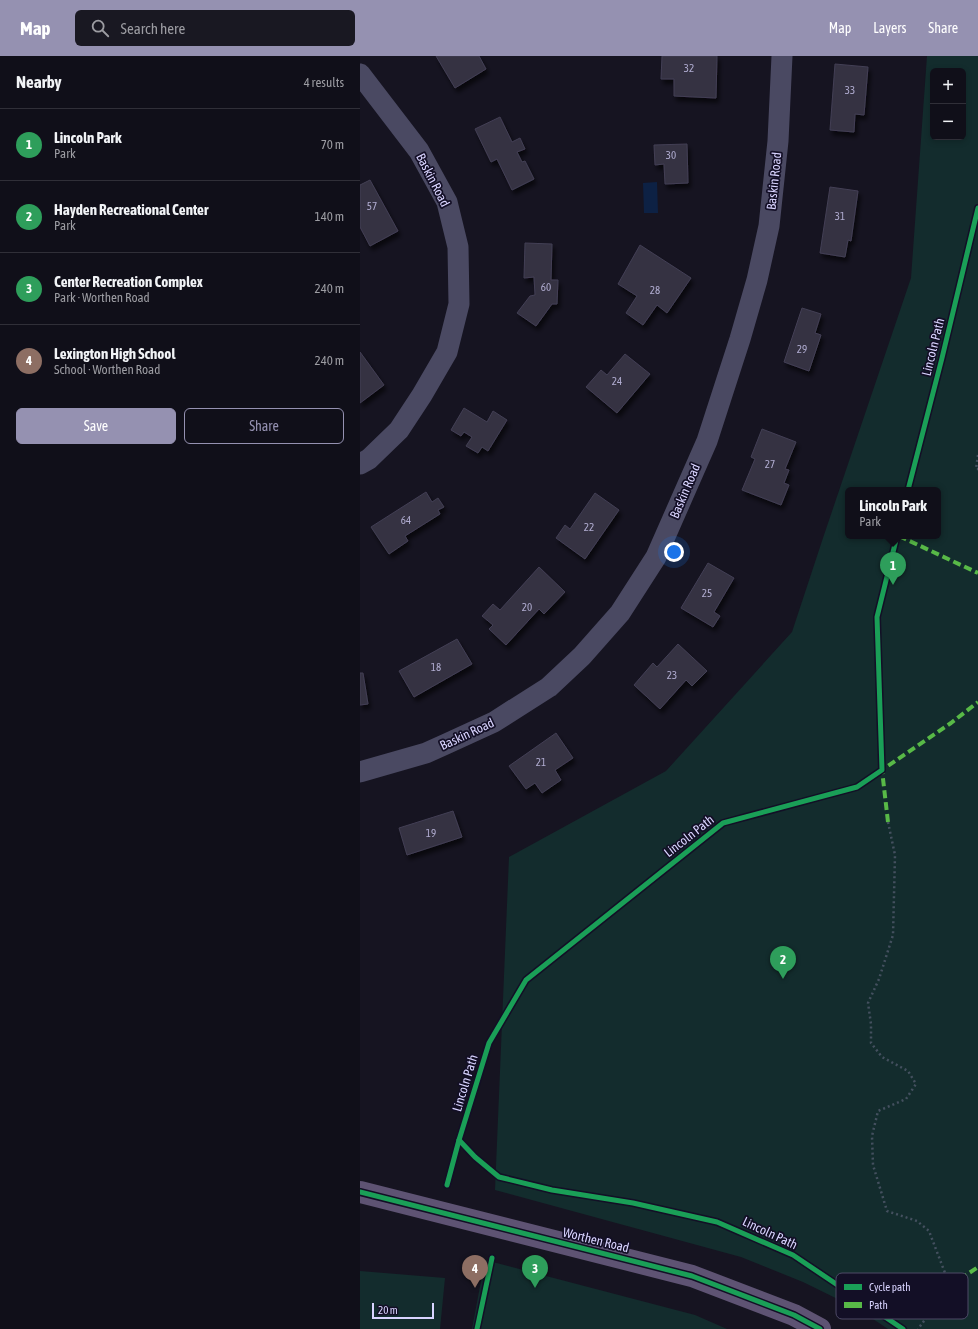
<!DOCTYPE html>
<html lang="en">
<head>
<meta charset="utf-8">
<style>
	body { margin:0; font-family:"Asap Condensed",sans-serif; background:#191822; color:#f1f3f6 }
	.controls { position:absolute; right:12px; top:12px; display:grid; overflow:hidden; border-radius:6px; box-shadow:0 2px 6px #0003 }
	.controls button { width:36px; height:36px; display:grid; place-items:center; padding:0; border:0; border-bottom:1px solid #302f38; background:#100f19; color:#f1f3f6; font:20px sans-serif }
	.scale { position:absolute; left:12px; bottom:10px; width:62px; box-sizing:border-box; padding-left:4px; border:2px solid #d9d4ff; border-top:0; font-size:11px; line-height:14px; white-space:nowrap; color:#d9d4ff; -webkit-text-stroke:3px #130f26; paint-order:stroke }
	.you { position:absolute; left:314px; top:496px; width:14px; height:14px; margin:-10px; border:3px solid #fff; border-radius:50%; background:#1a73e8; box-shadow:0 0 0 6px #1a73e833 }
	.badge { display:grid; place-items:center; width:26px; height:26px; border-radius:50%; background:#9591b1; color:#fff; font-size:13px; font-weight:700 }
	.pin { position:absolute; translate:-50% -33px; filter:drop-shadow(0 1px 2px #0008) }
	.pin::after { content:''; position:absolute; top:21px; width:14px; height:12px; background:inherit; clip-path:polygon(0 0,100% 0,50% 100%) }
	.popup { position:absolute; left:485px; top:431px; width:96px; height:52px; box-sizing:border-box; display:grid; place-content:center; border-radius:6px; background:#100f19; filter:drop-shadow(0 1px 3px #0005); font-size:13px; white-space:nowrap; color:#9c9ca2 }
	.popup b { font-size:15px; color:#f1f3f6 }
	.popup::after { content:''; position:absolute; left:50%; top:100%; margin-left:-8px; border:8px solid transparent; border-top-color:#100f19 }
	.list { margin:0; padding:0; list-style:none }
	h2 { display:flex; justify-content:space-between; align-items:center; height:52px; margin:0; padding:0 16px; font-size:17px }
	h2 small { font-size:13px; font-weight:400; color:#9c9ca2 }
	.list li { display:grid; grid-template-columns:26px 1fr auto; gap:12px; align-items:center; box-sizing:border-box; height:72px; padding:0 16px; border-top:1px solid #302f38 }
	.list b { display:block; font-size:15px; white-space:nowrap }
	.list p { margin:0; font-size:13px; white-space:nowrap; color:#9c9ca2 }
	.list em { font-size:13px; font-style:normal; color:#9c9ca2 }
	.actions { display:flex; gap:8px; padding:12px 16px }
	.actions a { flex:1; padding:9px 0; border:1px solid #9591b1; border-radius:6px; text-align:center; font-size:14px; color:#9591b1 }
	.actions .main { background:#9591b1; color:#fff }
	.icon { flex:none; width:22px; height:22px; fill:none; stroke:currentColor; stroke-width:2; stroke-linecap:round; stroke-linejoin:round }
	.map { position:relative; flex:none; width:618px; height:1273px; overflow:hidden }
	header { display:flex; align-items:center; gap:24px; box-sizing:border-box; height:56px; padding:0 20px; background:#9591b1; color:#fff }
	header strong { font-size:19px }
	nav { display:flex; gap:22px; margin-inline-start:auto; font-size:14px }
	.search { width:280px; height:36px; background:#191822; display:flex; align-items:center; gap:10px; box-sizing:border-box; padding:0 14px; border-radius:6px; color:#9c9ca2; font-size:15px }
	main { display:flex }
	aside { flex:1; background:#100f19 }
	.map>svg:first-child { display:block }
</style>
</head>
<body>
<header>
<strong>Map</strong>
<div class="search"><svg class="icon" aria-label="search" viewBox="0 0 24 24"><circle cx="10" cy="10" r="6"/><path d="M15 15l6 6"/></svg>Search here</div>
<nav><a>Map</a><a>Layers</a><a>Share</a></nav>
</header>
<main>
<aside>
<h2>Nearby<small>4 results</small></h2>
<ul class="list">
<li><span class="badge" style="background:#2e9e5b">1</span><div><b>Lincoln Park</b><p>Park</p></div><em>70 m</em></li>
<li><span class="badge" style="background:#2e9e5b">2</span><div><b>Hayden Recreational Center</b><p>Park</p></div><em>140 m</em></li>
<li><span class="badge" style="background:#2e9e5b">3</span><div><b>Center Recreation Complex</b><p>Park · Worthen Road</p></div><em>240 m</em></li>
<li><span class="badge" style="background:#8d6e63">4</span><div><b>Lexington High School</b><p>School · Worthen Road</p></div><em>240 m</em></li>
</ul>
<div class="actions"><a class="main">Save</a><a>Share</a></div>
</aside>
<div class="map">
<svg width="618" height="1273" viewBox="0 0 618 1273">
	<defs>
		<filter id="shadow"><feDropShadow dx="2.5" dy="4.5" stdDeviation="2" flood-color="#0009"/></filter>
	</defs>
	<rect width="100%" height="100%" fill="#161421"/>
	<g fill="#132c2d" fill-rule="evenodd">
		<path d="M567 0H618V1273H528L498 1253 443 1226 381 1201 135 1134 149 801 306 715 432 576 463 482 551 222ZM573 15H603V81H573ZM488 434H578V480H488Z"/>
		<path d="M125 1204 335 1259 367 1273H112Z"/>
		<path d="M0 1215 85 1222 80 1273H0Z"/>
	</g>
	<path fill="#0d2144" d="M297 126 298 157H284L283 127Z"/>
	<g fill="#343243" stroke="#433f54" filter="url(#shadow)">
		<path d="M76 0H119L126 13 95 32Z"/>
		<path d="M302 0H357L356 42 314 40V23H301Z"/>
		<path d="M475 8 508 11 504 59 495 58 494 76 470 74Z"/>
		<path d="M140 61 152 86 160 82 165 93 157 96 162 106 165 105 174 123 152 134 137 103 131 106 115 73Z"/>
		<path d="M327 88 328 127 305 128 304 108 295 109 294 89Z"/>
		<path d="M10 124 38 175 10 190 0 171V129Z"/>
		<path d="M470 131 498 135 491 185 488 184 485 201 460 197Z"/>
		<path d="M165 187 192 188 191 224H198L197 248H192L176 270 157 257 170 240 175 239 174 221 164 222Z"/>
		<path d="M280 189 331 222 307 257 297 249 283 269 266 257 277 240 258 228Z"/>
		<path d="M442 252 461 258 455 277 461 279 449 315 424 306Z"/>
		<path d="M0 296 24 329 0 347Z"/>
		<path d="M265 298 290 318 257 357 226 331 241 314 247 319Z"/>
		<path d="M104 352 127 366 133 355 147 364 128 395 122 391 118 397 106 390 112 381 104 376 101 380 91 374Z"/>
		<path d="M402 373 436 386 425 413 429 414 424 427 429 429 421 449 382 434 395 403 391 401Z"/>
		<path d="M66 436 72 446 78 442 84 451 78 454 80 458 45 480 48 485 29 498 11 471Z"/>
		<path d="M235 437 259 454 225 503 196 482 205 469 210 473Z"/>
		<path d="M348 507 374 522 354 556 360 560 353 571 321 552Z"/>
		<path d="M179 511 205 536 184 558 179 553 146 589 129 573 133 569 122 560 133 548 140 554Z"/>
		<path d="M97 583 112 608 54 641 39 615Z"/>
		<path d="M318 588 347 615 332 630 326 624 300 653 274 629 293 607 297 611Z"/>
		<path d="M0 617H3L8 648 0 649Z"/>
		<path d="M196 677 213 702 195 714 201 724 182 737 175 727 166 733 149 710Z"/>
		<path d="M93 755 102 781 47 799 39 772Z"/>
	</g>
	<g fill="none" stroke-linecap="round" stroke-linejoin="round">
		<g stroke="#44505f" stroke-width="2.5" stroke-dasharray="2 3" stroke-linecap="butt">
			<path d="M618 399 616 413H618"/>
			<path d="M528 766 535 799 533 879 519 923 508 947 511 968V987L522 1001 548 1015 556 1028 546 1043 518 1055 512 1080 513 1109 527 1155 557 1165 569 1175 590 1230 558 1273"/>
		</g>
		<g stroke="#4a4962" stroke-width="21">
			<path d="M0 18 59 95 87 146 98 191 99 248 87 296 62 339 39 374 9 403 0 408"/>
			<path d="M0 716 66 697 86 688 134 666 189 631 222 600 260 557 296 501 347 385 380 283 397 224 409 170 418 85 422 0"/>
		</g>
		<path stroke="#5e5373" stroke-width="22" d="M0 1136 332 1220 434 1259 460 1273"/>
		<g stroke="#58b947" stroke-width="4" stroke-dasharray="8 4" stroke-linecap="butt">
			<path d="M539 480 618 517"/>
			<path d="M528 766 522 714 591 667 618 646"/>
			<path d="M590 1230 618 1211"/>
		</g>
		<defs>
			<g id="cycleway">
				<path d="M548 434 582 302 618 152"/>
				<path d="M99 1084 115 1101 139 1121 192 1134 273 1147 357 1166 433 1199 543 1273"/>
				<path d="M87 1129 99 1084 129 987 166 924 363 767 497 731 522 714 517 561 537 480"/>
				<path d="M0 1136 332 1220 434 1259 460 1273"/>
				<path d="M117 1273 132 1202"/>
			</g>
		</defs>
		<use href="#cycleway" stroke="#130f26" stroke-width="8"/>
		<use href="#cycleway" stroke="#1a9f57" stroke-width="5"/>
	</g>
	<g text-anchor="middle" dominant-baseline="central" stroke-width="3.5" stroke-linejoin="round" paint-order="stroke">
		<g font-size="11" fill="#b0acd0">
			<text x="329" y="12">32</text>
			<text x="490" y="34">33</text>
			<text x="311" y="99">30</text>
			<text x="12" y="150">57</text>
			<text x="480" y="160">31</text>
			<text x="186" y="231">60</text>
			<text x="295" y="234">28</text>
			<text x="442" y="293">29</text>
			<text x="257" y="325">24</text>
			<text x="410" y="408">27</text>
			<text x="46" y="464">64</text>
			<text x="229" y="471">22</text>
			<text x="347" y="537">25</text>
			<text x="167" y="551">20</text>
			<text x="76" y="611">18</text>
			<text x="312" y="619">23</text>
			<text x="181" y="706">21</text>
			<text x="71" y="777">19</text>
		</g>
		<g font-size="13" fill="#d9d4ff" stroke="#130f26">
			<text transform="translate(73 124) rotate(63)">Baskin Road</text>
			<text transform="translate(414 125) rotate(-84)">Baskin Road</text>
			<text transform="translate(573 291) rotate(-76)">Lincoln Path</text>
			<text transform="translate(325 435) rotate(-67)">Baskin Road</text>
			<text transform="translate(107 678) rotate(-25)">Baskin Road</text>
			<text transform="translate(329 780) rotate(-38)">Lincoln Path</text>
			<text transform="translate(105 1027) rotate(-73)">Lincoln Path</text>
			<text transform="translate(410 1177) rotate(25)">Lincoln Path</text>
			<text transform="translate(236 1184) rotate(14)">Worthen Road</text>
		</g>
	</g>
	<rect x="476" y="1217" width="132" height="46" rx="6" fill="#130f26" stroke="#4e4a67" stroke-width="1"/>
	<rect x="484" y="1228" width="18" height="6" fill="#1a9f57"/>
	<rect x="484" y="1246" width="18" height="6" fill="#58b947"/>
	<g font-size="11" fill="#d9d4ff">
		<text x="509" y="1235">Cycle path</text>
		<text x="509" y="1253">Path</text>
	</g>
</svg>
<div class="controls">
<button>+</button>
<button>−</button>
</div>
<div class="scale">20 m</div>
<div class="you"></div>
<div class="pin badge" style="left:533px;top:529px;background:#2e9e5b">1</div>
<div class="popup"><b>Lincoln Park</b>Park</div>
<div class="pin badge" style="left:423px;top:923px;background:#2e9e5b">2</div>
<div class="pin badge" style="left:175px;top:1232px;background:#2e9e5b">3</div>
<div class="pin badge" style="left:115px;top:1232px;background:#8d6e63">4</div>
</div>
</main>
</body>
</html>
